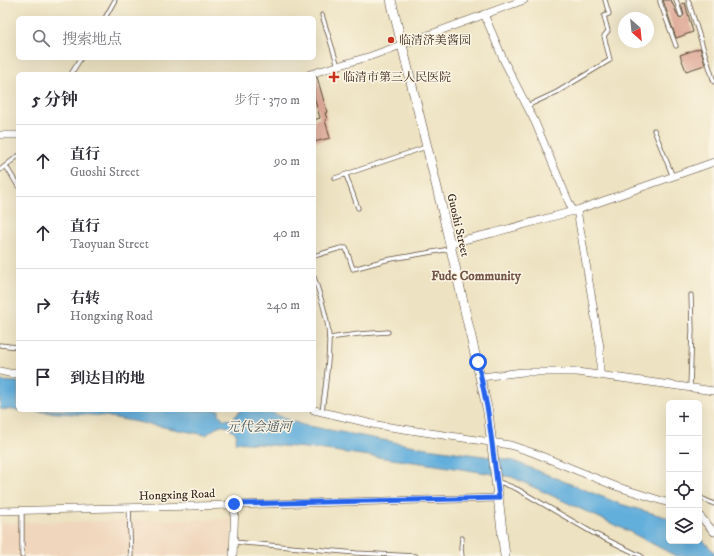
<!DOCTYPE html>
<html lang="zh">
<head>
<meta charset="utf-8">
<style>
	body { margin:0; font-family:"IM FELL DW Pica","Noto Serif SC",serif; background:#f7f7f7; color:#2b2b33 }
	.controls { position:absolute; right:12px; bottom:12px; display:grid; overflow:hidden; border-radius:6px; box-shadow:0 4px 16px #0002 }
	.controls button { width:36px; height:36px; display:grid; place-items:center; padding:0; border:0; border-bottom:1px solid #e1e1e2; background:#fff; color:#2b2b33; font:20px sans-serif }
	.compass { position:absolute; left:618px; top:12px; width:36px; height:36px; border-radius:50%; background:#fff; box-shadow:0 4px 16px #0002; rotate:153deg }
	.stop { position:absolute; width:12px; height:12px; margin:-9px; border:3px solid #2563eb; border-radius:50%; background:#fff }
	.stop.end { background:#2563eb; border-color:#fff; box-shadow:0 1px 4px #0008 }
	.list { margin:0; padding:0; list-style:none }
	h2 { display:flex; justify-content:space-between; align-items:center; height:52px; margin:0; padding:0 16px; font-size:17px }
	h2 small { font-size:13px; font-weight:400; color:#7c7c81 }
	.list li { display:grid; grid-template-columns:26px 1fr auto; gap:12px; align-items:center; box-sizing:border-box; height:72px; padding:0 16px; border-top:1px solid #e1e1e2 }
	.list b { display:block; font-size:15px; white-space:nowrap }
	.list p { margin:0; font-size:13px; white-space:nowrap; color:#7c7c81 }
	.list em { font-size:13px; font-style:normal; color:#7c7c81 }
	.icon { flex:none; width:22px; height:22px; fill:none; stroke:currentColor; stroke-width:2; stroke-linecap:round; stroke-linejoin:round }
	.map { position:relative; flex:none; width:714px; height:556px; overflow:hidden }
	.search { position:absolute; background:#fff; box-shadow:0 4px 16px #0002; left:16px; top:16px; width:300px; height:44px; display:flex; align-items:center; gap:10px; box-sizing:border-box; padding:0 14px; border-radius:6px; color:#7c7c81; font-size:15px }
	.panel { position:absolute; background:#fff; box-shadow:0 4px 16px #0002; left:16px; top:72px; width:300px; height:340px; border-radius:6px }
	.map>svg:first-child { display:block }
</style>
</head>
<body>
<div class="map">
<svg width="714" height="556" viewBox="0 0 714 556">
	<rect width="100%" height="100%" fill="#fcf5e5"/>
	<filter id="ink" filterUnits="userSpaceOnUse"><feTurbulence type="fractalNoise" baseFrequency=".025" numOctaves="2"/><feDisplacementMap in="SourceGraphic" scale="8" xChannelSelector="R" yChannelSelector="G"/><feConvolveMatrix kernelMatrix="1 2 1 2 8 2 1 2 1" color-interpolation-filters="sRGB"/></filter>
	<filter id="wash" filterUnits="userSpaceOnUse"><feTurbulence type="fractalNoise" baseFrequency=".012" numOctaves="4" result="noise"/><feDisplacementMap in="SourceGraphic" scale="16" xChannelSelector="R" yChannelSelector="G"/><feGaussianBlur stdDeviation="0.9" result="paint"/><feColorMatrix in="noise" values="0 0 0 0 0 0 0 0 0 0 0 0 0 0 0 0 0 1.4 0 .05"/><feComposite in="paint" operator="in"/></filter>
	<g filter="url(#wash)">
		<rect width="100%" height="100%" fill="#ede2c1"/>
		<path fill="#f0d6bc" d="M231 519 230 556H0V523Z"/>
		<path fill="#63afdc" stroke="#4f6c7d" d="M0 381 18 382V410H219V414L223 419 232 420 241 410H266L289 420 303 425 420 447 511 460 620 504 669 518V541H699V536L714 552V556H676L630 532 512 477 436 465 318 449 235 442 237 435 228 427 220 425 206 435 105 416 0 409Z"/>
		<g id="blocks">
			<g fill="#dea897">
				<path d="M663 0H671L678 16 681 18 684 15 681 4 685 3 693 32 676 38Z"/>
				<path d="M700 48 705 65 686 71 680 55Z"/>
				<path d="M317 77 327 112 325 113 327 119 325 120 330 138 314 142V120L320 118 314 97V78Z"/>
			</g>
		</g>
	</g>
	<g filter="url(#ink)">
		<use href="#blocks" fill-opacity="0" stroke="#564636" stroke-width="1"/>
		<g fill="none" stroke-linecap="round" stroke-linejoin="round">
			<defs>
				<g id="service">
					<path d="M660 0V2L676 46"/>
					<path d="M676 0 681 15"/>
					<path d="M688 0 714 82"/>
					<path d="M322 15 338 66"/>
					<path d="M105 18 115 0"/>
					<path d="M71 74 81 58"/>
					<path d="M527 106 557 92 610 60 604 36 608 31 604 16 609 14 605 0"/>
					<path d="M654 130 673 177"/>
					<path d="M6 166 18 186"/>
					<path d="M0 170 18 156"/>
					<path d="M346 175 358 208"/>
					<path d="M335 178 426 147"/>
					<path d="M314 256 341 248H346L353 269 386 260 450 249"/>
					<path d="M314 277C320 295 329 321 329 340 329 364 325 388 322 412"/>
					<path d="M329 338 359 334 388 332"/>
					<path d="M0 345 18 347"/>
					<path d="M690 387 692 330 691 295"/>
					<path d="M497 481 517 489 593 533 641 556"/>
					<path d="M699 497 714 504"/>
					<path d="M129 508 131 556"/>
					<path d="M462 538 461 548 462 556"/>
					<path d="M234 542 356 553 416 556"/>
					<path d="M22 556V510"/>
				</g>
				<g id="minor">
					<path d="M484 14 504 61 535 122 573 212"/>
					<path d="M310 74 371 56 524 0"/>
					<path d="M0 135H18"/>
					<path d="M577 210 600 347V375"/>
					<path d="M450 243 493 233 577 210 714 162"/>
					<path d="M0 371 13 374 18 372"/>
					<path d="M481 377 523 372H577L714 391"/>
					<path d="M314 410 377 425 510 445 534 453 615 486 669 503"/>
					<path d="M0 511 499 498"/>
					<path d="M699 515 714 532"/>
					<path d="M233 556 235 504"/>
				</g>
				<path id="tertiary" d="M391 0 439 196 488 412 505 556"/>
			</defs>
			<use href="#service" stroke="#564636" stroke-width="5"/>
			<use href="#minor" stroke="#564636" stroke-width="8"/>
			<use href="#tertiary" stroke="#564636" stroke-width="10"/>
			<use href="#service" stroke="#fff" stroke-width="3.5"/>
			<use href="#minor" stroke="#fff" stroke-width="7"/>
			<use href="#tertiary" stroke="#fff" stroke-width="9"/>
		</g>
	</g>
	<g fill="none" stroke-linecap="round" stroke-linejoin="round" filter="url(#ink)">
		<path stroke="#2563eb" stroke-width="5" d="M234 504 499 498 488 412 478 362"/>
	</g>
	<g fill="#c8321e" stroke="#fcf5e5" stroke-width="1.5">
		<circle cx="391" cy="40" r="4"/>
		<path d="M332 71h4v4h4v4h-4v4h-4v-4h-4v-4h4z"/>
	</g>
	<g text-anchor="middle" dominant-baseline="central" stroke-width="3" stroke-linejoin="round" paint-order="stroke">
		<g font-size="12" fill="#3b2a1e" stroke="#fcf5e5" text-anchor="start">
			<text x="399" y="40">临清济美酱园</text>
			<text x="343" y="77">临清市第三人民医院</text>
		</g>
		<g font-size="12" fill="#3b2a1e" stroke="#fcf5e5">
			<text transform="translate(458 225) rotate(77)">Guoshi Street</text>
			<text transform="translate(177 495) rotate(-2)">Hongxing Road</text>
		</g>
		<g font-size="13" font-weight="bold" fill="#745648" stroke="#fcf5e5">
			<text x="476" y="276">Fude Community</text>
		</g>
		<g font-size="13" font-style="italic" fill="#495960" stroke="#fcf5e5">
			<text x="259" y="427">元代会通河</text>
		</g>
	</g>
</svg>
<div class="controls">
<button>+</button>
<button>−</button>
<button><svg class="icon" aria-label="locate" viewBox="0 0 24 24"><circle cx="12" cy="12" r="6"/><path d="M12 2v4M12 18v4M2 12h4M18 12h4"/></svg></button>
<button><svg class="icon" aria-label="layers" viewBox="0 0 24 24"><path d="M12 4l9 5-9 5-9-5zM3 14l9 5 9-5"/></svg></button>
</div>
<svg class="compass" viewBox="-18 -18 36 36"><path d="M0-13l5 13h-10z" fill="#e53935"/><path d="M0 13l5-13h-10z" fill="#7c7c81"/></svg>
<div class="stop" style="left:478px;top:362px"></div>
<div class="stop end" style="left:234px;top:504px"></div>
<div class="search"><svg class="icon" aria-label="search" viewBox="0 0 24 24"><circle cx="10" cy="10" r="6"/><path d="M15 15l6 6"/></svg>搜索地点</div>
<section class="panel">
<h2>5 分钟<small>步行 · 370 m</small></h2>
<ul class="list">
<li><svg class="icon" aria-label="ahead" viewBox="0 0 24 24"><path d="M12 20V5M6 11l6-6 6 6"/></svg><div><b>直行</b><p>Guoshi Street</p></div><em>90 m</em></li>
<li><svg class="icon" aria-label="ahead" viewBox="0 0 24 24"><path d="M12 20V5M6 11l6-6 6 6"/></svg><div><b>直行</b><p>Taoyuan Street</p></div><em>40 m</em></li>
<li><svg class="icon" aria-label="right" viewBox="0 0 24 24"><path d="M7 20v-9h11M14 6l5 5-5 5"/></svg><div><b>右转</b><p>Hongxing Road</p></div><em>240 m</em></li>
<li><svg class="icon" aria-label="arrive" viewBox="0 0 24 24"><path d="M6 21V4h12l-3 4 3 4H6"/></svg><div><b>到达目的地</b></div></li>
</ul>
</section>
</div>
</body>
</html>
